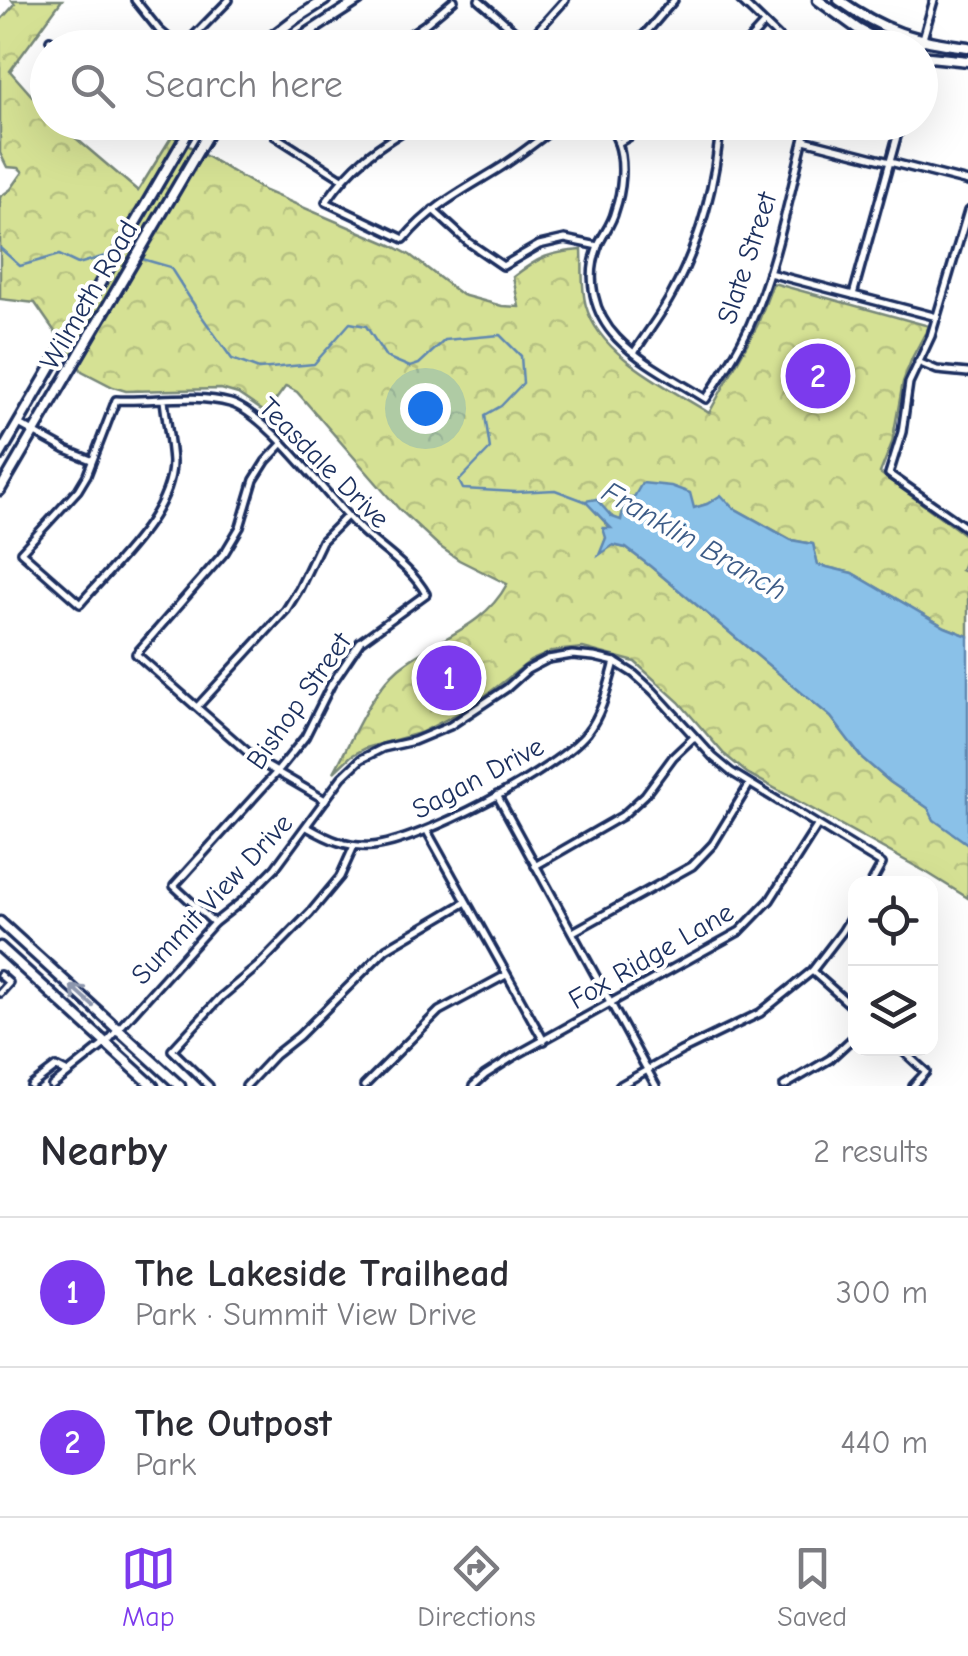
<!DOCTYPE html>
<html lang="en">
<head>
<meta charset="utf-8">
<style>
	body { margin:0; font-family:"Comic Neue",sans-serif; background:#f2f2f3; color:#2b2b33 }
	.controls { position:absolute; right:30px; bottom:30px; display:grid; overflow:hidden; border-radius:20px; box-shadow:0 10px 40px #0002 }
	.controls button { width:90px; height:90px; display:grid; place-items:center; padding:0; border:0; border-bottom:2px solid #e1e1e2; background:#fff; color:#2b2b33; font:50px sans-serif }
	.you { position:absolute; left:425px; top:408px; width:35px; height:35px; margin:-25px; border:8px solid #fff; border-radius:50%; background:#1a73e8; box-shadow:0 0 0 15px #1a73e833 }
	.badge { display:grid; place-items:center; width:65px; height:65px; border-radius:50%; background:#7c3aed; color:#fff; font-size:32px; font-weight:700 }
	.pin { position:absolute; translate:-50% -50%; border:5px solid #fff; box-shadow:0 2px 10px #0006 }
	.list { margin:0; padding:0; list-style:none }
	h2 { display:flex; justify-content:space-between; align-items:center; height:130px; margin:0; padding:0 40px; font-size:42px }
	h2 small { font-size:32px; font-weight:400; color:#7c7c81 }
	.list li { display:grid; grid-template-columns:65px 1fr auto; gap:30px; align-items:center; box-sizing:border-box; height:150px; padding:0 40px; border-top:2px solid #e1e1e2 }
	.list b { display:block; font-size:38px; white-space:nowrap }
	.list p { margin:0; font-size:32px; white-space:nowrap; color:#7c7c81 }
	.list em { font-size:32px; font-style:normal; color:#7c7c81 }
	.icon { flex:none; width:55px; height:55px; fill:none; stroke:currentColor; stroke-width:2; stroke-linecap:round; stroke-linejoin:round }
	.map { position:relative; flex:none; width:968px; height:1086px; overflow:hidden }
	.search { position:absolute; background:#fff; box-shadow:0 10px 40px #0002; left:30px; right:30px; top:30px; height:110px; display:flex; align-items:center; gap:25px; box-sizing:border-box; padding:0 35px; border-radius:55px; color:#7c7c81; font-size:38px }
	.sheet { height:430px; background:#fff }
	nav { display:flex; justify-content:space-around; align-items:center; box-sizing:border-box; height:140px; border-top:2px solid #e1e1e2; background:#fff; font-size:28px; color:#7c7c81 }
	nav a { display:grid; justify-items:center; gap:5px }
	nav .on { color:#7c3aed }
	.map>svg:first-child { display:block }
</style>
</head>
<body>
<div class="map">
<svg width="968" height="1086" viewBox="0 0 968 1086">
	<defs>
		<pattern id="forest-crowns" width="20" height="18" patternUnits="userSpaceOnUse" patternTransform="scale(2.5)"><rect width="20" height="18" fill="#d5e194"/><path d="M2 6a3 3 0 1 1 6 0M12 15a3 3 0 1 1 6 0" fill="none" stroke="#b6c182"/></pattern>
	</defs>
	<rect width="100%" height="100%" fill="#fff"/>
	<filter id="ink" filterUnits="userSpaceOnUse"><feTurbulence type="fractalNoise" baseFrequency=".01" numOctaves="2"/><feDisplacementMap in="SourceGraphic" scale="20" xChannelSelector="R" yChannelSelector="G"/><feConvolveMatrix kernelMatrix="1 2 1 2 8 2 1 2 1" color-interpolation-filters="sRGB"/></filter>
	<g filter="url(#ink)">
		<path fill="url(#forest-crowns)" stroke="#788879" stroke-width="2.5" d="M12 0H62L10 71 47 113 48 122 58 123 138 191 172 136 265 191 391 245 410 255 462 295 502 306 519 307 513 277C539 257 550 252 582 250 583 268 581 288 586 306 600 356 668 387 709 413L757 326 773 283 929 326 912 358 903 382 892 443 880 473 968 537V553L961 570 968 573V636L945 627 852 573 818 565 813 544 792 540 732 507 707 504 694 508 634 497 624 505 621 521C609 516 599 507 586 501L612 530 606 538 601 553 613 545 626 548 650 566 831 717 862 758 890 782 928 808 968 844V898L926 872 747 773 724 754 679 702 635 662 583 648 553 651 530 661 472 706 420 733 366 748 351 756 334 772C353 738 369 694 399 668 436 638 483 629 507 584L459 560 439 546 399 509 297 392 286 386 266 413 238 394 221 389 126 391 113 387 82 371 35 303 0 299V197L11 189 23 172 19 168 7 167 0 153V21L15 4Z"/>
		<path fill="#8ac1e8" stroke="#5e87b1" stroke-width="2.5" d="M642 483 671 486 690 493 694 508 707 504 721 495 732 507 791 540 813 544 818 565 852 573 945 627 968 636V844L934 820 928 808 890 782 862 758 831 717 650 566 626 548 613 545 599 555 606 538 603 528H611L585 501 596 499 612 517 621 520 624 505 620 497H634Z"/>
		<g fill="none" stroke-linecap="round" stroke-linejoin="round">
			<g stroke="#5e87b1" stroke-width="2.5">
				<path d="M0 248 20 266 59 255 78 264 112 254"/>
				<path d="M139 258 170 267 198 311 232 359 259 369 314 364 350 323 366 326 386 357 410 367 419 364 445 340 500 335 521 356 523 383 501 406 485 415 490 449 459 481 463 489 516 492 555 490 587 502"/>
			</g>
			<defs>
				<g id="street">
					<path d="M135 0 159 30 180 48"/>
					<path d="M479 0 534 48"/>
					<path d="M740 0 790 48"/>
					<path d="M50 40 62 48"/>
					<path d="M182 48 229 0"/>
					<path d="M390 48 424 25 454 0"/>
					<path d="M522 48 565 0"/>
					<path d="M633 48 674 0"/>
					<path d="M742 48 764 24"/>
					<path d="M920 49 934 0"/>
					<path d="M288 122 275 136 341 178"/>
					<path d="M418 122C376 148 354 161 326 202L404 239C430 207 464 190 498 169 520 155 541 138 562 122"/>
					<path d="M608 122C611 129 616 136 618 143 625 164 622 191 615 211 612 224 603 234 598 246 586 278 593 313 617 338 641 363 676 380 706 399 722 375 738 351 750 325 778 261 790 190 808 122"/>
					<path d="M804 140 968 182"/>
					<path d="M618 143 630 136 633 122"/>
					<path d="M433 210 468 242 503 266 539 245 565 239 598 246"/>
					<path d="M968 211 931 336 909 383 902 432 889 474 968 529"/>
					<path d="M769 273 937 317"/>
					<path d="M853 295 901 122"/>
					<path d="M634 353C646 334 661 315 672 294 700 243 717 180 720 122"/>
					<path d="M918 362 937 370 968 373"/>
					<path d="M164 400C166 420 171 442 172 462 172 514 112 566 80 604L21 552 78 490 87 475 116 400C152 402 194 393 230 403 268 414 329 500 361 530 382 550 411 567 426 594L360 642 331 685 305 737 276 773 174 886 214 923"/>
					<path d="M19 424 66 450 91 460"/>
					<path d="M282 444 266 461 254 480 240 527 225 552 136 654 258 761 325 800"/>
					<path d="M197 707 286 610 299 589 322 541 347 516"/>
					<path d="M497 795 656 1086"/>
					<path d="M307 827C328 839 347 848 372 846 420 842 557 770 587 733 603 712 608 686 615 662"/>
					<path d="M427 831 544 1041"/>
					<path d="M535 866 622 816 645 795 673 757 693 738"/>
					<path d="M573 932 692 866 713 844 749 785"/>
					<path d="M812 971 856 1010"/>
					<path d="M0 975 9 983 0 993"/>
					<path d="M900 1048 926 1072 913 1086"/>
					<path d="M31 1086 56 1067 68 1073"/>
					<path d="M52 1086 106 1043 214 923 242 901 275 868 342 777 361 759 383 748 414 741 450 726 507 688 527 670 548 659 572 655 594 657 615 662 634 674 653 691 713 757 731 772 882 864 871 884"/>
					<path d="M209 1086 172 1050 221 997 258 966 310 913 340 877 354 846"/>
					<path d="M246 1086 275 1055 299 1036 386 949 466 902"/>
					<path d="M364 1086 439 1011 506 975"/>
					<path d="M473 1086 485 1075 513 1057 740 931 770 900 817 826"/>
					<path d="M619 1086 681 1051 760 1013 812 971 842 932 856 909"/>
					<path d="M784 1086 830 1059 856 1035"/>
				</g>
				<g id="secondary">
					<path d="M818 0 858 29 893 48"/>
					<path d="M839 0C883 31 915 41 968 47"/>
					<path d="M257 48 295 19 325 0"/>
					<path d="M285 48 359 0"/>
					<path d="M920 56 968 61"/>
					<path d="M0 455 194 122"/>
					<path d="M0 490 215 122"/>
					<path d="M0 922 180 1086"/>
					<path d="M0 947 153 1086"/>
				</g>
			</defs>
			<use href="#street" stroke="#1b2f5e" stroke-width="12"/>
			<use href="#secondary" stroke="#1b2f5e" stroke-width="15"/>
			<use href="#street" stroke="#fff" stroke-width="5"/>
			<use href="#secondary" stroke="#fff" stroke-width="8"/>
		</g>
		<defs><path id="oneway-shaft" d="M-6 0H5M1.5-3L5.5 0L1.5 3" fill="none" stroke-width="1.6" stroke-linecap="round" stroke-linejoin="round" transform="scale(2.5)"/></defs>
		<use stroke="#8d97ae" href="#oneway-shaft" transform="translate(82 996) rotate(-138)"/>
	</g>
	<g text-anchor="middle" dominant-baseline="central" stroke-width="8" stroke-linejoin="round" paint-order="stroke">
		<g font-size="28" fill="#1b2f5e" stroke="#fff">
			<text transform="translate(747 258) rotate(-72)">Slate Street</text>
			<text transform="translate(89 295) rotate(-60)">Wilmeth Road</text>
			<text transform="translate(324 463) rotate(45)">Teasdale Drive</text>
			<text transform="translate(299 701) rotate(-55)">Bishop Street</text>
			<text transform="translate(478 778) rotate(-28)">Sagan Drive</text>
			<text transform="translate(212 899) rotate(-47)">Summit View Drive</text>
			<text transform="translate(651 956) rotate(-30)">Fox Ridge Lane</text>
		</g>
		<g font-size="30" font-style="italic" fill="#3c5b87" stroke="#fff">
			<text transform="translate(694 541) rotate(30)">Franklin Branch</text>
		</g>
	</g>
</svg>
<div class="controls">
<button><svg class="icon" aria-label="locate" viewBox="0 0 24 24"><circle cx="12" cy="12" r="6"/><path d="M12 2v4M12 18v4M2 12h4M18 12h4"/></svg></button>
<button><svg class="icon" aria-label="layers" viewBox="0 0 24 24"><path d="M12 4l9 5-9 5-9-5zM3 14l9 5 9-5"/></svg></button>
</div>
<div class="you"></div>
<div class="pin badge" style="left:449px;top:678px">1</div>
<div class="pin badge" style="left:818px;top:376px">2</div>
<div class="search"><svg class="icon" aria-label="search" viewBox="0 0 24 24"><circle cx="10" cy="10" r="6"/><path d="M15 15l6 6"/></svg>Search here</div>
</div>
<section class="sheet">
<h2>Nearby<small>2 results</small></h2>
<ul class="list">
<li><span class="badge">1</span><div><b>The Lakeside Trailhead</b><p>Park · Summit View Drive</p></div><em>300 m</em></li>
<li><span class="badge">2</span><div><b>The Outpost</b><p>Park</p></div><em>440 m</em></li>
</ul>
</section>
<nav>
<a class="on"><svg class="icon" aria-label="map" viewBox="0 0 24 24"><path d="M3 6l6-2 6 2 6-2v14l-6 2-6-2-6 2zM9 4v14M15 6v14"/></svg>Map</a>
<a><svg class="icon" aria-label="directions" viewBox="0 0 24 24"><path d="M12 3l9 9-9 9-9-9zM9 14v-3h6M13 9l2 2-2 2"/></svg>Directions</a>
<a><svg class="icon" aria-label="saved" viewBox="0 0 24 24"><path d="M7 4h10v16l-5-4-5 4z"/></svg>Saved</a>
</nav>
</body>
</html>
